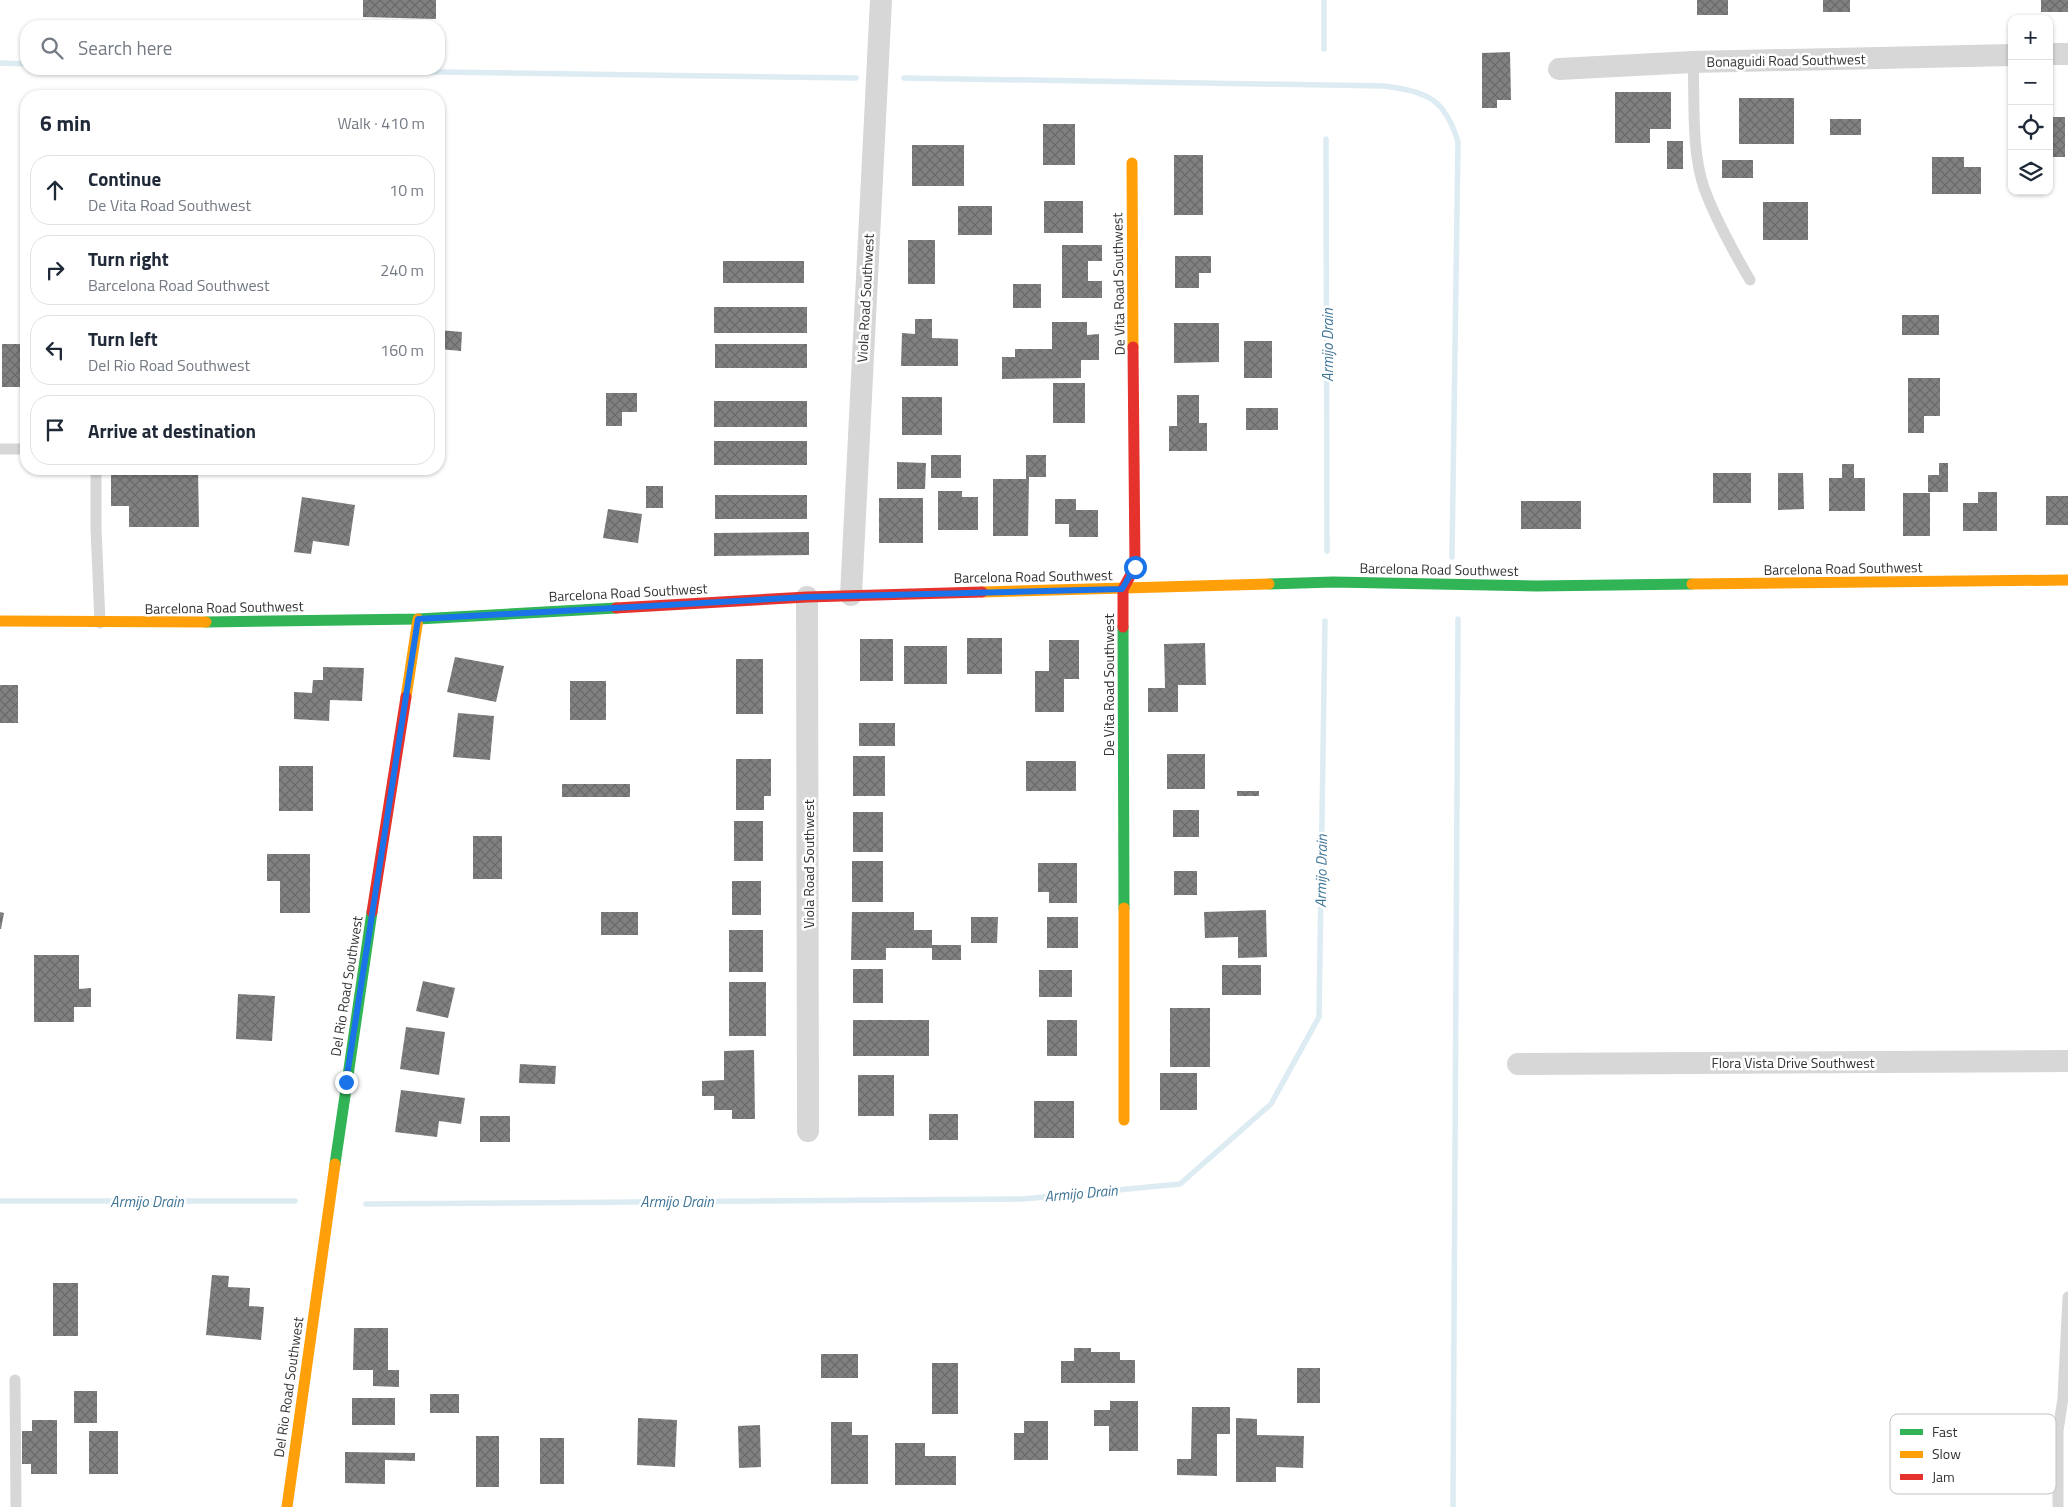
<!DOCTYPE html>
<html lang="en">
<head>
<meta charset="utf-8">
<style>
	body { margin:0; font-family:"Titillium Web",sans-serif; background:#f6f6f7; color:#1f2937 }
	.controls { position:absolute; right:15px; top:15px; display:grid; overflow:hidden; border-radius:10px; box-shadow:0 1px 4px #0004 }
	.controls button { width:45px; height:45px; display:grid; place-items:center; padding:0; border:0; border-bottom:1px solid #e0e1e3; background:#fff; color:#1f2937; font:25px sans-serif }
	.stop { position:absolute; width:15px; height:15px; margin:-11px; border:4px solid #1a73e8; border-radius:50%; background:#fff }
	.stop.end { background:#1a73e8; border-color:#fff; box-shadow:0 1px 5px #0008 }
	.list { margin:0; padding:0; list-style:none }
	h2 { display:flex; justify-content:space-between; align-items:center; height:65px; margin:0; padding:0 20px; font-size:21px }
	h2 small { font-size:16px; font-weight:400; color:#747a83 }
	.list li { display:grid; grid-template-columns:32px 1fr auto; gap:15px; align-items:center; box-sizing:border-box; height:70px; margin:0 10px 10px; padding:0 10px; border:1px solid #e0e1e3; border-radius:20px }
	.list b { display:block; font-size:19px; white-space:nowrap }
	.list p { margin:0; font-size:16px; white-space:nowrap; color:#747a83 }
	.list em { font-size:16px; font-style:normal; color:#747a83 }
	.icon { flex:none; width:28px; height:28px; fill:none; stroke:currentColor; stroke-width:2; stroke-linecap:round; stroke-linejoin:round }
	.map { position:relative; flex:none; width:2068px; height:1507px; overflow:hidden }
	.search { position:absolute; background:#fff; box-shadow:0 1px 4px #0004; left:20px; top:20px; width:425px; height:55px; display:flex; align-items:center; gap:12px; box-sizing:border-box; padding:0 18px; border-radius:20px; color:#747a83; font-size:19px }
	.panel { position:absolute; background:#fff; box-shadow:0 1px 4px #0004; left:20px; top:90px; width:425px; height:385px; border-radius:20px }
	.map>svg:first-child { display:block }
</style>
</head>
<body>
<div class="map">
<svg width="2068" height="1507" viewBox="0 0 2068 1507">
	<defs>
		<pattern id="building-cross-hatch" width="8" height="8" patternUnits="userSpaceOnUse" patternTransform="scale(1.25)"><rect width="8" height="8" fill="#818181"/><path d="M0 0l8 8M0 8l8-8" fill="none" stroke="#6a6a6a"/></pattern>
	</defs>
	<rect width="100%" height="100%" fill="#fff"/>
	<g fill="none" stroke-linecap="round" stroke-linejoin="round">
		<g stroke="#ddebf3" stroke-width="5.5">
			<path d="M1324 49V0"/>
			<path d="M0 63 26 64"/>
			<path d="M238 69 856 78"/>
			<path d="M904 78 1384 86C1427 92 1445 98 1458 142L1452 557"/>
			<path d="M1326 139 1327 551"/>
			<path d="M0 1201H295"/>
			<path d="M366 1204 1023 1199 1180 1184 1271 1104 1319 1017 1325 621"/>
			<path d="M1453 1507 1458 619"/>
		</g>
	</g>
	<g fill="url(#building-cross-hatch)">
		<path d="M363 0H436V19L363 17Z"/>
		<rect x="1697" y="0" width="31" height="15"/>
		<rect x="1823" y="0" width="27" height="12"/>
		<rect x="2041" y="0" width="27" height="12"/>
		<path d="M1510 52 1511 100H1497V108H1482V53Z"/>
		<path d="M1615 92H1671V129H1650V143H1615Z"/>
		<rect x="1739" y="98" width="55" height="46"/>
		<rect x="2049" y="117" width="16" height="40"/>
		<rect x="1830" y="119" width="31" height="16"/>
		<rect x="1043" y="124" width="32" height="41"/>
		<rect x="1667" y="141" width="16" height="28"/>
		<rect x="912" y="145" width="52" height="41"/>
		<rect x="1174" y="155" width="29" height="60"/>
		<path d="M1932 157H1964V167H1981V194H1932Z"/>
		<rect x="1722" y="160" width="31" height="18"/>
		<rect x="1044" y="201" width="39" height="32"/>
		<rect x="1763" y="202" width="45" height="38"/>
		<rect x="958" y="206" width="34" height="29"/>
		<rect x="908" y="240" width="27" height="44"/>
		<path d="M1062 245H1102V261H1088V281H1102V298H1062Z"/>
		<path d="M1175 256H1211V273H1199V288H1175Z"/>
		<rect x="723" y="261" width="81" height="22"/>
		<rect x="1013" y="284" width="28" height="24"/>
		<rect x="714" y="307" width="93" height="26"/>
		<path d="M21 312H26V418H20V387H2V344H21Z"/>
		<rect x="1902" y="315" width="37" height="20"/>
		<path d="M915 319H932V338L958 339V366H901L902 333 915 334Z"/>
		<path d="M1052 322H1087V335L1099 334V360H1081V378L1002 379V357H1015V349H1052Z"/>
		<path d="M1174 323H1219V362L1174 363Z"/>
		<path d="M439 330 462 332 461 351 439 349Z"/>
		<rect x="1244" y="341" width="28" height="37"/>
		<rect x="715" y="344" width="92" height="24"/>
		<path d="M1908 378H1940V416H1924V433H1908Z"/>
		<rect x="1053" y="383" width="32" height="40"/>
		<path d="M606 393H637V412H622V426H606Z"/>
		<path d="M1177 395H1199V423H1207V451H1169V426H1177Z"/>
		<rect x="902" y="397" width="40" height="38"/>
		<rect x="714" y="401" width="93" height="26"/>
		<rect x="1246" y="408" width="32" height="22"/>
		<rect x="714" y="441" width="93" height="24"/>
		<rect x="931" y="455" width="30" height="23"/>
		<path d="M1026 455H1046V477H1029L1028 536H993V479H1026Z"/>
		<path d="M897 462 926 463 925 489H897Z"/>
		<path d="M1939 463H1948V492H1928V475H1939Z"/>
		<path d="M1842 464H1854V478H1865V511H1829V478H1842Z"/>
		<path d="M111 469H198L199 527H129V506H111Z"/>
		<rect x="1713" y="473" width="38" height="30"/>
		<path d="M1778 473H1803L1804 509 1778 510Z"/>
		<rect x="646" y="486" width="17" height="22"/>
		<path d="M938 491H962V497H978V530H938Z"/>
		<path d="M1978 492H1997V531H1963V503H1978Z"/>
		<rect x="1903" y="493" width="27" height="43"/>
		<rect x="715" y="495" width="92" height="24"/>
		<rect x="2046" y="496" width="22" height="29"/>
		<path d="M302 497 355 505 349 546 313 541 311 554 294 552Z"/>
		<rect x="879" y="498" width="44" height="45"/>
		<path d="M1055 499H1076V510H1098V537H1069V524H1055Z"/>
		<rect x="1521" y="501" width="60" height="28"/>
		<path d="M608 509 642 514 638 543 603 538Z"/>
		<path d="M809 532V555L714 556V533Z"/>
		<rect x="967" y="638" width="35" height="36"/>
		<rect x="860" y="639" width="33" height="42"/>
		<path d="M1049 640H1079V679H1064V712H1035V671H1049Z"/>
		<path d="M1205 643 1206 685H1178V712H1148V688H1165L1164 644Z"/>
		<rect x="904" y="646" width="43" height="38"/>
		<path d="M455 657 504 666 496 702 447 692Z"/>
		<rect x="736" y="659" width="27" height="55"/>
		<path d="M323 667 364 668 362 701 330 700 329 721 294 719V692L312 693 313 680H323Z"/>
		<rect x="570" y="681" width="36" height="39"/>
		<rect x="0" y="685" width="18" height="38"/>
		<path d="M458 713 494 716 490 760 453 757Z"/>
		<rect x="859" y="723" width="36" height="23"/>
		<rect x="1167" y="754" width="38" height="35"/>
		<rect x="853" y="756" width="32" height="40"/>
		<path d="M736 759H771V796H764V810H736Z"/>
		<rect x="1026" y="761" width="50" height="30"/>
		<rect x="279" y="766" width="34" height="45"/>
		<rect x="562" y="784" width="68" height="13"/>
		<rect x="1237" y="791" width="22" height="5"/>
		<rect x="1173" y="810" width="26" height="27"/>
		<rect x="853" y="812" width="30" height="40"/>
		<rect x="734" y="821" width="29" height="40"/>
		<rect x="473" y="836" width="29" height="43"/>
		<path d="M267 854H310V913H280V881H267Z"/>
		<rect x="852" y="861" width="31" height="41"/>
		<path d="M1038 863H1077V903H1049V892H1038Z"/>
		<rect x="1174" y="871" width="23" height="24"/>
		<rect x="732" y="881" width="29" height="34"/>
		<path d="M1266 910 1267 957 1238 958V937L1205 938 1204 912Z"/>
		<path d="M0 912 4 913 1 929H0Z"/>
		<rect x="601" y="912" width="37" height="23"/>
		<path d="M852 912H914V930H932V945H961V960H932V948H886V960H851Z"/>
		<path d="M971 917H998L997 943H971Z"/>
		<rect x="1047" y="917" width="31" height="31"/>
		<rect x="729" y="930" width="34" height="42"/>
		<path d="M34 955H79V989L91 988V1007H74V1022H34Z"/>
		<rect x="1222" y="965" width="39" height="30"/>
		<rect x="853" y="969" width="30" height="34"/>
		<rect x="1039" y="970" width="33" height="27"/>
		<path d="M423 981 455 988 448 1018 416 1011Z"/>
		<rect x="729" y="982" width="37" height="54"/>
		<path d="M238 994 275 996 272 1041 236 1039Z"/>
		<rect x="1170" y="1008" width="40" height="59"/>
		<rect x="853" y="1020" width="76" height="36"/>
		<rect x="1047" y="1020" width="30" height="36"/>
		<path d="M406 1027 445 1032 439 1075 400 1069Z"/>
		<path d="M754 1050 755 1119H732V1110H714V1096H702V1081L724 1080V1051Z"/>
		<path d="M520 1064 556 1066 555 1084 519 1083Z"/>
		<rect x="1160" y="1073" width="37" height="37"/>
		<rect x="858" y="1075" width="36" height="41"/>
		<path d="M401 1090 465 1098 461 1124 439 1121 437 1137 395 1132Z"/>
		<rect x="1034" y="1101" width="40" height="37"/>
		<rect x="929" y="1114" width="29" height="26"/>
		<rect x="480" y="1116" width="30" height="26"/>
		<path d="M212 1275 229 1276 228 1287 250 1288 249 1306 264 1307 261 1340 206 1335Z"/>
		<rect x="53" y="1283" width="25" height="53"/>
		<path d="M354 1328H388V1370H399V1387L373 1386V1370H353Z"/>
		<path d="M1074 1348H1091V1352H1120V1360H1135V1383H1061V1361H1074Z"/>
		<rect x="821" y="1354" width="37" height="24"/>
		<rect x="932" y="1363" width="26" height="51"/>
		<rect x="1297" y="1368" width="23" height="35"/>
		<rect x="74" y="1391" width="23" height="32"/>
		<rect x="430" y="1394" width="29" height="19"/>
		<rect x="352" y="1398" width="43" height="27"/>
		<path d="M1110 1401H1138V1451H1109V1426H1094V1410H1110Z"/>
		<path d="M1192 1407H1230V1434H1217V1476L1177 1475V1459H1191Z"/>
		<path d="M638 1418 677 1420 675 1467 637 1465Z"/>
		<path d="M1236 1418 1257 1419V1435L1304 1436 1303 1468 1276 1467V1482H1236Z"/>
		<path d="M32 1420H57V1474H31V1464H22V1431H32Z"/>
		<path d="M1024 1421H1048V1460H1014V1433H1024Z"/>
		<path d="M831 1422H852V1435H868V1484H831Z"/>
		<path d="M760 1425 761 1467 739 1468 738 1426Z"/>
		<rect x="89" y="1431" width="29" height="43"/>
		<rect x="476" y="1436" width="23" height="51"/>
		<rect x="540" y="1438" width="24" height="46"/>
		<path d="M895 1443H925V1456H956V1485H895Z"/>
		<path d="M345 1452 415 1453V1461L385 1460V1484L345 1483Z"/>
	</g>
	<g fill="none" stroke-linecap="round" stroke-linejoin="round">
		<g stroke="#d7d7d7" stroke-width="11">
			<path d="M1693 62C1695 103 1691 149 1704 188 1716 220 1733 251 1750 280"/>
			<path d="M0 449H26"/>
			<path d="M96 469V528L100 623"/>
			<path d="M15 1380 16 1507"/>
			<path d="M2058 1507V1431L2063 1398 2068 1297"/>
		</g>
		<g stroke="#d7d7d7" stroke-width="22">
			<path d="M2049 54H2068"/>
			<path d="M1559 69 1693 62 2012 55"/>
			<path d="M851 595 881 0"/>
			<path d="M807 597 808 1131"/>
			<path d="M1518 1064 2068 1061"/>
		</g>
		<g stroke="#30b455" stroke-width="11">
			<path d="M1269 584 1333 582 1536 586 1692 584"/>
			<path d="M206 622 418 619 616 608"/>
			<path d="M1123 627 1124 908"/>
			<path d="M335 1164 372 912"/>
		</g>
		<g stroke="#ff9f0a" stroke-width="11">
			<path d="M1132 163 1133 347"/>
			<path d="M1692 584 2068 580"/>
			<path d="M982 592 1269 584"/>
			<path d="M0 621 206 622"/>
			<path d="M406 697 418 619"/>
			<path d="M1124 908V1120"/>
			<path d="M287 1507 335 1164"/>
		</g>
		<g stroke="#e5322d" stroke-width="11">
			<path d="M616 608 807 597 982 592"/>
			<path d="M1123 627V589L1135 567 1133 347"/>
			<path d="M372 912 406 697"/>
		</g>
	</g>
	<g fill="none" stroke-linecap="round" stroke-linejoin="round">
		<path stroke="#1a73e8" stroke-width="6" d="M346 1082 418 619 807 597 1122 589 1135 567"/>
	</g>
	<g text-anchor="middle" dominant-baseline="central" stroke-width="5" stroke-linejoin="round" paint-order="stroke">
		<g font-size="14" fill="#333" stroke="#fff">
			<text transform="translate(1786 60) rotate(-1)">Bonaguidi Road Southwest</text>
			<text transform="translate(1118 284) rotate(-91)">De Vita Road Southwest</text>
			<text transform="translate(865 298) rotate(-87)">Viola Road Southwest</text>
			<text transform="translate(1843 568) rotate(-1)">Barcelona Road Southwest</text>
			<text transform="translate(1439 569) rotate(1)">Barcelona Road Southwest</text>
			<text transform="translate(1033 576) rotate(-1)">Barcelona Road Southwest</text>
			<text transform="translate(628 592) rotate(-3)">Barcelona Road Southwest</text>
			<text transform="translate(224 607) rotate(-1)">Barcelona Road Southwest</text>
			<text transform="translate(1108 685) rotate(-90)">De Vita Road Southwest</text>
			<text transform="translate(808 864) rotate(-90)">Viola Road Southwest</text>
			<text transform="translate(346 986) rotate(-81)">Del Rio Road Southwest</text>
			<text x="1793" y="1062">Flora Vista Drive Southwest</text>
			<text transform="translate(288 1387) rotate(-82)">Del Rio Road Southwest</text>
		</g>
		<g font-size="15" font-style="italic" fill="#3f7597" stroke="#fff">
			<text transform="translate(1327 345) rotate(-90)">Armijo Drain</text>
			<text transform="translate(1321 871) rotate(-89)">Armijo Drain</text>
			<text transform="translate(1081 1193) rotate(-5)">Armijo Drain</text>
			<text x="147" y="1201">Armijo Drain</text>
			<text x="677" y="1201">Armijo Drain</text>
		</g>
	</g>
	<rect x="1890" y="1414" width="166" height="80" rx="8" fill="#fff" stroke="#c2c2c2" stroke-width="1"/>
	<rect x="1900" y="1429" width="23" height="6" fill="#30b455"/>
	<rect x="1900" y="1451" width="23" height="7" fill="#ff9f0a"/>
	<rect x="1900" y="1474" width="23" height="6" fill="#e5322d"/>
	<g font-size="14" fill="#333">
		<text x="1932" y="1437">Fast</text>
		<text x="1932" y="1459">Slow</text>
		<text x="1932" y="1482">Jam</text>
	</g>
</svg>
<div class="controls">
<button>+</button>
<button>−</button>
<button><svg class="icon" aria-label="locate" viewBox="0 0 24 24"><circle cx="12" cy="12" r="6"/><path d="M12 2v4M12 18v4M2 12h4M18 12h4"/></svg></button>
<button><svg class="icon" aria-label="layers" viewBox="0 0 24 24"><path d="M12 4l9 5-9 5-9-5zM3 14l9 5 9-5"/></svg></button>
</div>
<div class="stop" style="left:1135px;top:567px"></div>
<div class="stop end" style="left:346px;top:1082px"></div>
<div class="search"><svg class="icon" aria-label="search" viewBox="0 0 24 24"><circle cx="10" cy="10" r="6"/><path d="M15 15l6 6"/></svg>Search here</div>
<section class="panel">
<h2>6 min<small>Walk · 410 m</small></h2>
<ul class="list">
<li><svg class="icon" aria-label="ahead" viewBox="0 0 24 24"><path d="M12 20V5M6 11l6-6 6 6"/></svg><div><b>Continue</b><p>De Vita Road Southwest</p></div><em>10 m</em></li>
<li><svg class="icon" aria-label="right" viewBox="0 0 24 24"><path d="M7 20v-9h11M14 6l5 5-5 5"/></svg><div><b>Turn right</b><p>Barcelona Road Southwest</p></div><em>240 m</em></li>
<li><svg class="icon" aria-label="left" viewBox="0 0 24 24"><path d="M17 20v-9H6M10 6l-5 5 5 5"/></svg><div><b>Turn left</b><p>Del Rio Road Southwest</p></div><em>160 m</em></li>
<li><svg class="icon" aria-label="arrive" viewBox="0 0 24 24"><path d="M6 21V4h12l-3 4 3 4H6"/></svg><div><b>Arrive at destination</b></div></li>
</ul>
</section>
</div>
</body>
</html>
